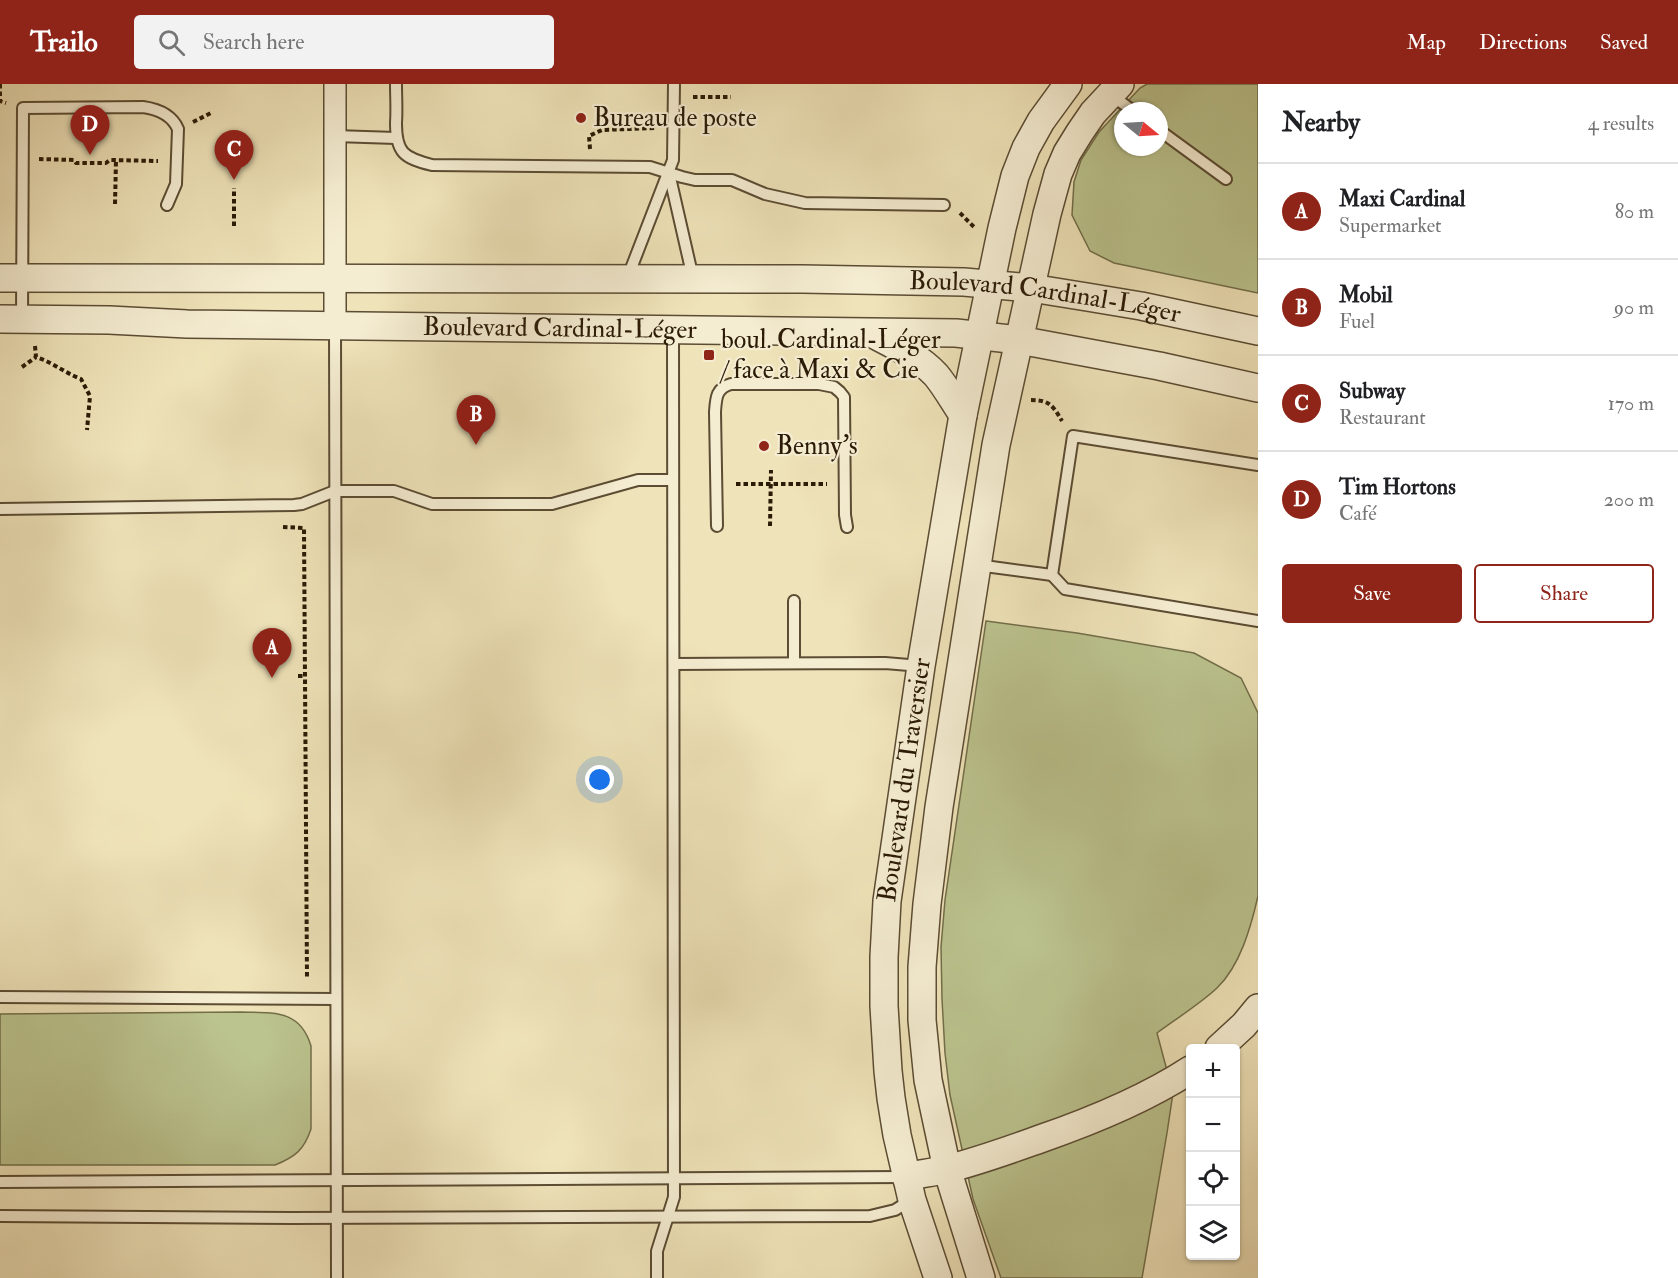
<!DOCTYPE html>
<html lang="en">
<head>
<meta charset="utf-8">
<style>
	body { margin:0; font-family:"IM FELL Double Pica",serif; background:#f2f2f2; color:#202124 }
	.controls { position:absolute; right:18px; bottom:18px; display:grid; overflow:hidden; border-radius:6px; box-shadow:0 2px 4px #0004 }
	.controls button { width:54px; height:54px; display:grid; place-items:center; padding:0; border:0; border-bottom:2px solid #e0e0e0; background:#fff; color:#202124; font:30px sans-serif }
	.compass { position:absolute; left:1114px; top:18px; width:54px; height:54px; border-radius:50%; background:#fff; box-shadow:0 2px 4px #0004; rotate:108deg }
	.you { position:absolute; left:600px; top:696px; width:21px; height:21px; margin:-15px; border:4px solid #fff; border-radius:50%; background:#1a73e8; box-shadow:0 0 0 9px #1a73e833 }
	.badge { display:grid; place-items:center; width:39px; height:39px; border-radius:50%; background:#8f2418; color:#fff; font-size:20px; font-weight:700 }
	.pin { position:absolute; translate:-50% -50px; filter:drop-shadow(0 2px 3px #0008) }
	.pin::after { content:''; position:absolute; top:32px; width:21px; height:18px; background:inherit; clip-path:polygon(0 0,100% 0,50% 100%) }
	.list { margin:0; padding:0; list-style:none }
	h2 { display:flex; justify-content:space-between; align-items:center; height:78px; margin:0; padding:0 24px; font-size:26px }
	h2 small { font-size:20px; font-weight:400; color:#757577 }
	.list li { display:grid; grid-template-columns:39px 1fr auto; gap:18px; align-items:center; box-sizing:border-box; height:96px; padding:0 24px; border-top:2px solid #e0e0e0 }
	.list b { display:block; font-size:22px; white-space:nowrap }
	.list p { margin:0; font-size:20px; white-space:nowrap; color:#757577 }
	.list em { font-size:20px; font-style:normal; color:#757577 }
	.actions { display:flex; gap:12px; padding:18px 24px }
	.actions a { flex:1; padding:14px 0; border:2px solid #8f2418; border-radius:6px; text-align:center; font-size:21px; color:#8f2418 }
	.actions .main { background:#8f2418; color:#fff }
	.icon { flex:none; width:33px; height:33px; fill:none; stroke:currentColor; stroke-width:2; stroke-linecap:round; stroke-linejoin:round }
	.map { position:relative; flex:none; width:1258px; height:1194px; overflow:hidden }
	header { display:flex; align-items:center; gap:36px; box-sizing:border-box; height:84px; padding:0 30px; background:#8f2418; color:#fff }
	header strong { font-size:28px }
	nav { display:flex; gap:33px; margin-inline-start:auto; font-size:21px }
	.search { width:420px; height:54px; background:#f2f2f2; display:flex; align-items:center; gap:15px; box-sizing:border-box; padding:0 21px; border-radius:6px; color:#757577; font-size:22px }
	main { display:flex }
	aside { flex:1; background:#fff }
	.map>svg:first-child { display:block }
</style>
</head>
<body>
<header>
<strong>Trailo</strong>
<div class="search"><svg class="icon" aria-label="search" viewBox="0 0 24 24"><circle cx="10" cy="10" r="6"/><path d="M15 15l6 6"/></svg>Search here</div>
<nav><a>Map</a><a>Directions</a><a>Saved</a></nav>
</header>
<main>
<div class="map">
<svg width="1258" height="1194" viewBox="0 0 1258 1194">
	<rect width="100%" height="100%" fill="#efe3b9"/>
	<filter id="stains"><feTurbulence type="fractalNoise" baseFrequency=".00333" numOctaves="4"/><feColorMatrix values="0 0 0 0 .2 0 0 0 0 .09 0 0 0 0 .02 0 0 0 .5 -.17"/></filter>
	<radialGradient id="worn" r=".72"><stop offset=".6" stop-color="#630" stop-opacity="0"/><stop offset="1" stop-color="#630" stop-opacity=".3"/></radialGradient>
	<g fill="#bbc38e" stroke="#726e4a" stroke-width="1.5" fill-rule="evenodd">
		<path d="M1147 0H1258V209L1114 179 1090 167 1072 131 1074 98 1081 76 1099 48 1140 4ZM1123 27H1159V63H1123Z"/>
		<path d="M986 537 1077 549 1194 569 1241 594 1258 629V812C1251 843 1240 882 1217 904 1201 919 1176 935 1157 949L1173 1009 1167 1049 1142 1194H1001L973 1115 950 1011 945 969 942 915 941 863 945 816Z"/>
		<path d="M241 928C273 929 300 925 311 962V1045C304 1066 295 1073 275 1081H0V930Z"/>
	</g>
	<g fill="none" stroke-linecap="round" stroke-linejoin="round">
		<defs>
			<g id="service">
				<path d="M396 0C396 13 397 26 396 39 396 69 404 74 432 81L650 83 682 93 695 96H732L765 110 805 119 944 121"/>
				<path d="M1110 10 1133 27"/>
				<path d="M1159 46 1226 95"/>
				<path d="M335 52 396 54"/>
				<path d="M669 89 693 194"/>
				<path d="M627 195 673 76 674 0"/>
				<path d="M22 235 23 24 143 23C157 25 172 31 178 45L176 100 167 121"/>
				<path d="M335 242 337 1194"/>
				<path d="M1258 381 1073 352 1052 491 1065 505 1258 537"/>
				<path d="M0 425 294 421 302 420 335 407H394L432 420H552L638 396H673"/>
				<path d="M717 442 715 328C716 314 716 304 731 300H819L834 303 840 308 844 313 845 431 847 443"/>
				<path d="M977 481 1052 491"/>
				<path d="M794 579V517"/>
				<path d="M674 580 885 579 921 582"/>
				<path d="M0 913 336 915"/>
				<path d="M0 1098 906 1093"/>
				<path d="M0 1132 291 1134 870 1132 895 1126 911 1116"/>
				<path d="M657 1194V1167L674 1113 673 246"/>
			</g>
			<path id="minor" d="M335 242V0"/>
			<g id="tertiary">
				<path id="s1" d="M0 194 802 195 964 198 1031 204 1087 213 1141 222 1258 247"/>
				<path id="s2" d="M0 235 109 236 187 240 956 249 1019 256 1159 282 1258 304"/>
				<path d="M871 249C894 261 918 272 936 291 946 303 954 318 963 331"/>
				<path d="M1219 964 1244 941 1258 924"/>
				<path d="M906 1093C920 1090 934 1088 947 1085 979 1077 1009 1066 1040 1055 1092 1037 1144 1016 1190 986"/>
				<path id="s3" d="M938 1194 912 1116 897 1051 891 1014 888 987 884 922V873L887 817 921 582 963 331 1002 144 1015 92 1026 64 1041 37 1068 0"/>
				<path d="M981 1194 947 1085 928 996 922 936V883L927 820 939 723 996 361 1047 130 1058 90 1067 69 1080 48 1093 29 1120 0"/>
			</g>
		</defs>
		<use href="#service" stroke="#5b4c33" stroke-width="14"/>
		<use href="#minor" stroke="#5b4c33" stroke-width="24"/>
		<use href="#tertiary" stroke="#5b4c33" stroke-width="30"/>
		<g stroke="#2a1a06" stroke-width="4" stroke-dasharray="4.5 3" stroke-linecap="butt">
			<path d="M0 0V17L6 19"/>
			<path d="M693 13H731"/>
			<path d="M193 38 211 29"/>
			<path d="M590 65 589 52 602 46 655 44V42"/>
			<path d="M39 75 74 76 76 79H106L110 76 158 77"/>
			<path d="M115 120 116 76"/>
			<path d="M960 129 974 143"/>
			<path d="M234 142V104"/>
			<path d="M35 262 36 273C52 278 65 289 81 295L90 312 87 346"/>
			<path d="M22 283 36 273"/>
			<path d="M1031 316C1050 316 1053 322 1062 337"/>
			<path d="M736 400H827"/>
			<path d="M770 442 771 386"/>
			<path d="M283 443 304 444 307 894"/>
			<path d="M298 592H305"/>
		</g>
		<use href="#service" stroke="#f5edd2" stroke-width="10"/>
		<use href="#minor" stroke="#f5edd2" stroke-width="21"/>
		<use href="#tertiary" stroke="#f5edd2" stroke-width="27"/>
	</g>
	<g fill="#8f2418" stroke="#f5edd2" stroke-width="2">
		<circle cx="581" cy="34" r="6"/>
		<rect x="703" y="265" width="12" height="12" rx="3"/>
		<circle cx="764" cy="362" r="6"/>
	</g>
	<g text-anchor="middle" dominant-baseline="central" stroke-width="4.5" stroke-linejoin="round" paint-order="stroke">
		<g font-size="26" fill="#2a1a06" stroke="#f5edd2" text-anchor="start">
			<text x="593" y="34">Bureau de poste</text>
			<text x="721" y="256">boul. Cardinal-Léger<tspan x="721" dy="30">/ face à Maxi &amp; Cie</tspan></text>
			<text x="776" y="362">Benny's</text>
		</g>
		<g font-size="26" fill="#2a1a06" stroke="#f5edd2">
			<text stroke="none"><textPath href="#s1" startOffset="1046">Boulevard Cardinal-Léger</textPath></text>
			<text stroke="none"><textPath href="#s2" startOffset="560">Boulevard Cardinal-Léger</textPath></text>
			<text stroke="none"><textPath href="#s3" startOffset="506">Boulevard du Traversier</textPath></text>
		</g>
	</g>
	<rect width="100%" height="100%" filter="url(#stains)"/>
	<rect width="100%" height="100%" fill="url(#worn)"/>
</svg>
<div class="controls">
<button>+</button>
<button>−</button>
<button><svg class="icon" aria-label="locate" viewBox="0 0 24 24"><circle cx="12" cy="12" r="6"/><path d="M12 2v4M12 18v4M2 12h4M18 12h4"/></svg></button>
<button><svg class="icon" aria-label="layers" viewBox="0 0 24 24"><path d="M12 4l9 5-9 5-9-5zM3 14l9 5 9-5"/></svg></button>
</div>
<svg class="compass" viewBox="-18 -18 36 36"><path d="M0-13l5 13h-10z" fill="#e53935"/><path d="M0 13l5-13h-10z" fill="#757577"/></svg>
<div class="you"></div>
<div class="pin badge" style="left:272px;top:594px">A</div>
<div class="pin badge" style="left:476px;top:361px">B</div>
<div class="pin badge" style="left:234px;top:96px">C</div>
<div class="pin badge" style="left:90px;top:71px">D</div>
</div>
<aside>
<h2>Nearby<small>4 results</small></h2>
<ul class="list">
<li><span class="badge">A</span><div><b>Maxi Cardinal</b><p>Supermarket</p></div><em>80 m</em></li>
<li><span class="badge">B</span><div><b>Mobil</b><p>Fuel</p></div><em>90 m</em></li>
<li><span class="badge">C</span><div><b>Subway</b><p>Restaurant</p></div><em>170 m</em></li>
<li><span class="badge">D</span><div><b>Tim Hortons</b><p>Café</p></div><em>200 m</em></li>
</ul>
<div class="actions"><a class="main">Save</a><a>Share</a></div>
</aside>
</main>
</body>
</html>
